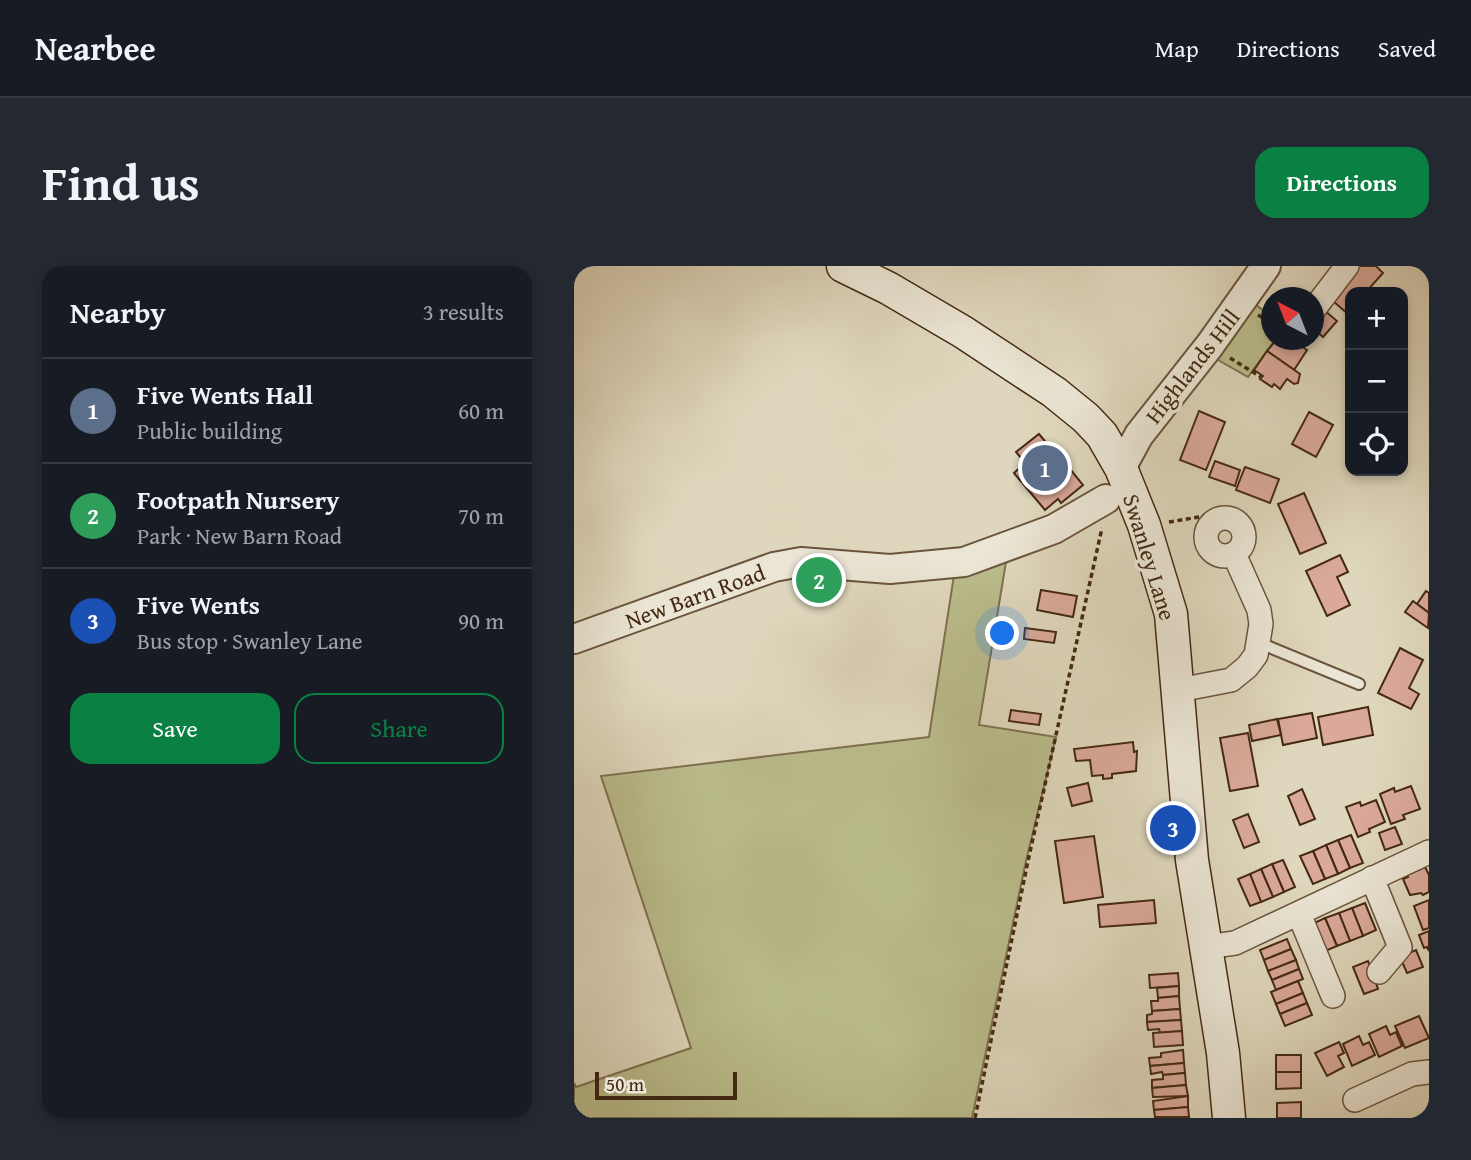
<!DOCTYPE html>
<html lang="en">
<head>
<meta charset="utf-8">
<style>
	body { margin:0; font-family:"Gentium Book Plus",serif; background:#242831; color:#f1f3f6 }
	.controls { position:absolute; right:21px; top:21px; display:grid; overflow:hidden; border-radius:14px; box-shadow:0 4px 10px #0003 }
	.controls button { width:63px; height:63px; display:grid; place-items:center; padding:0; border:0; border-bottom:2px solid #363941; background:#171b24; color:#f1f3f6; font:35px sans-serif }
	.compass { position:absolute; left:687px; top:21px; width:63px; height:63px; border-radius:50%; background:#171b24; box-shadow:0 4px 10px #0003; rotate:318deg }
	.scale { position:absolute; left:21px; bottom:18px; width:142px; box-sizing:border-box; padding-left:7px; border:4px solid #442912; border-top:0; font-size:19px; line-height:24px; white-space:nowrap; color:#442912; -webkit-text-stroke:5px #eae5d4; paint-order:stroke }
	.you { position:absolute; left:429px; top:368px; width:24px; height:24px; margin:-18px; border:5px solid #fff; border-radius:50%; background:#1a73e8; box-shadow:0 0 0 10px #1a73e833 }
	.badge { display:grid; place-items:center; width:46px; height:46px; border-radius:50%; background:#0b8043; color:#fff; font-size:23px; font-weight:700 }
	.pin { position:absolute; translate:-50% -50%; border:4px solid #fff; box-shadow:0 2px 7px #0006 }
	.list { margin:0; padding:0; list-style:none }
	h2 { display:flex; justify-content:space-between; align-items:center; height:91px; margin:0; padding:0 28px; font-size:30px }
	h2 small { font-size:23px; font-weight:400; color:#9ea1a6 }
	.list li { display:grid; grid-template-columns:46px 1fr auto; gap:21px; align-items:center; box-sizing:border-box; height:105px; padding:0 28px; border-top:2px solid #363941 }
	.list b { display:block; font-size:26px; white-space:nowrap }
	.list p { margin:0; font-size:23px; white-space:nowrap; color:#9ea1a6 }
	.list em { font-size:23px; font-style:normal; color:#9ea1a6 }
	.actions { display:flex; gap:14px; padding:21px 28px }
	.actions a { flex:1; padding:16px 0; border:2px solid #0b8043; border-radius:21px; text-align:center; font-size:24px; color:#0b8043 }
	.actions .main { background:#0b8043; color:#fff }
	.icon { flex:none; width:38px; height:38px; fill:none; stroke:currentColor; stroke-width:2; stroke-linecap:round; stroke-linejoin:round }
	.map { position:relative; flex:none; width:855px; height:852px; overflow:hidden; border-radius:21px }
	header { display:flex; align-items:center; gap:42px; box-sizing:border-box; height:98px; padding:0 35px; background:#171b24; border-bottom:2px solid #363941 }
	header strong { font-size:33px }
	nav { display:flex; gap:38px; margin-inline-start:auto; font-size:24px }
	.intro { display:flex; align-items:center; justify-content:space-between; box-sizing:border-box; height:168px; padding:0 42px }
	h1 { margin:0; font-size:49px }
	.button { padding:18px 32px; border-radius:21px; background:#0b8043; color:#fff; font-size:24px; font-weight:700 }
	main { display:flex; gap:42px; padding:0 42px }
	aside { flex:1; background:#171b24; border-radius:21px; box-shadow:0 4px 10px #0003 }
	.map>svg:first-child { display:block }
</style>
</head>
<body>
<header>
<strong>Nearbee</strong>
<nav><a>Map</a><a>Directions</a><a>Saved</a></nav>
</header>
<div class="intro"><h1>Find us</h1><a class="button">Directions</a></div>
<main>
<aside>
<h2>Nearby<small>3 results</small></h2>
<ul class="list">
<li><span class="badge" style="background:#5c6f8a">1</span><div><b>Five Wents Hall</b><p>Public building</p></div><em>60 m</em></li>
<li><span class="badge" style="background:#2e9e5b">2</span><div><b>Footpath Nursery</b><p>Park · New Barn Road</p></div><em>70 m</em></li>
<li><span class="badge" style="background:#1a4fb4">3</span><div><b>Five Wents</b><p>Bus stop · Swanley Lane</p></div><em>90 m</em></li>
</ul>
<div class="actions"><a class="main">Save</a><a>Share</a></div>
</aside>
<div class="map">
<svg width="855" height="852" viewBox="0 0 855 852">
	<rect width="100%" height="100%" fill="#dfd7bd"/>
	<filter id="stains"><feTurbulence type="fractalNoise" baseFrequency=".00286" numOctaves="4"/><feColorMatrix values="0 0 0 0 .2 0 0 0 0 .09 0 0 0 0 .02 0 0 0 .5 -.17"/></filter>
	<radialGradient id="worn" r=".72"><stop offset=".6" stop-color="#630" stop-opacity="0"/><stop offset="1" stop-color="#630" stop-opacity=".3"/></radialGradient>
	<g fill="#babc8c" stroke="#7f724f" stroke-width="2">
		<path d="M678 36 697 50 698 74H701L674 111 637 90Z"/>
		<path d="M432 296 405 459 482 471 452 595 398 852H0V817L2 821 117 782 27 510 355 471 380 309Z"/>
	</g>
	<g fill="#daa99a" stroke="#442912" stroke-width="2">
		<path d="M778 0H802L809 7 792 26H776V45L774 48 752 29Z"/>
		<path d="M744 39 763 55 749 71 740 63V45Z"/>
		<path d="M702 74H718L733 84 720 104 693 85Z"/>
		<path d="M693 85 726 108 724 117 720 118 713 113 706 123 700 118 698 121 686 113 689 110 680 104Z"/>
		<path d="M625 145 651 156 632 204 606 194Z"/>
		<path d="M735 146 759 159 742 191 718 178Z"/>
		<path d="M465 168 474 179 476 178 509 219 487 237 484 233 471 244 440 207 451 197 442 186Z"/>
		<path d="M641 195 666 204 661 220 635 211Z"/>
		<path d="M671 201 705 213 696 237 662 224Z"/>
		<path d="M730 227 752 277 726 288 704 238Z"/>
		<path d="M766 289 774 306 763 311 776 339 753 350 732 305Z"/>
		<path d="M467 324 503 330 499 351 463 344Z"/>
		<path d="M852 325 855 327V347L843 338Z"/>
		<path d="M839 335 855 347 854 362 831 346Z"/>
		<path d="M451 362 482 366 480 377 450 373Z"/>
		<path d="M826 382 849 394 835 422 845 428 837 443 804 427Z"/>
		<path d="M794 441 799 469 749 479 744 451Z"/>
		<path d="M437 444 467 448 465 459 435 455Z"/>
		<path d="M738 447 743 472 709 479 704 453Z"/>
		<path d="M703 453 707 469 678 475 675 459Z"/>
		<path d="M674 467 684 520 656 525 646 472Z"/>
		<path d="M559 476 560 486 563 485 562 505 538 508V512L529 513V509L518 510 516 494 502 495 500 483Z"/>
		<path d="M514 517 518 535 498 540 493 522Z"/>
		<path d="M837 520 846 543 829 549 831 553 817 558 806 528 820 522 821 526Z"/>
		<path d="M728 523 741 553 726 559 714 530Z"/>
		<path d="M802 534 811 556 795 563 796 566 784 571 772 541 786 536 787 540Z"/>
		<path d="M674 548 685 576 670 582 659 554Z"/>
		<path d="M821 561 828 578 811 584 805 567Z"/>
		<path d="M777 569 789 597 776 602 764 574Z"/>
		<path d="M520 570 529 631 490 637 481 575Z"/>
		<path d="M764 574 776 602 764 608 752 579Z"/>
		<path d="M752 579 764 608 751 613 739 585Z"/>
		<path d="M739 585 751 613 739 618 726 590Z"/>
		<path d="M709 594 721 621 710 626 698 598Z"/>
		<path d="M698 598 710 626 699 631 687 603Z"/>
		<path d="M851 601 855 609V626L849 629 847 627 836 629 829 613 834 611 833 609Z"/>
		<path d="M687 603 699 631 687 636 676 608Z"/>
		<path d="M676 608 687 636 676 640 664 613Z"/>
		<path d="M580 634 582 657 526 661 524 639Z"/>
		<path d="M855 634V662L849 664 840 640Z"/>
		<path d="M791 637 802 664 789 670 778 642Z"/>
		<path d="M778 642 789 670 776 675 765 647Z"/>
		<path d="M765 647 776 675 763 680 751 652Z"/>
		<path d="M751 652 763 680 749 686 738 658Z"/>
		<path d="M855 665V685L853 681 850 682 845 669Z"/>
		<path d="M713 673 717 683 690 694 686 684Z"/>
		<path d="M717 683 722 694 694 705 690 694Z"/>
		<path d="M842 684 849 701 833 707 826 691Z"/>
		<path d="M722 694 725 703 698 714 694 705Z"/>
		<path d="M794 695 804 723 790 728 779 701Z"/>
		<path d="M725 703 729 713 702 724 698 714Z"/>
		<path d="M604 707 605 720 576 722 575 709Z"/>
		<path d="M724 715 729 727 702 738 697 726Z"/>
		<path d="M605 720V730L584 732 583 722Z"/>
		<path d="M729 727 733 737 706 748 702 738Z"/>
		<path d="M605 730 606 743 578 745 577 735H584V732Z"/>
		<path d="M733 737 738 749 711 760 706 748Z"/>
		<path d="M606 743 607 754 573 756V749L578 748V745Z"/>
		<path d="M845 750 855 772 831 782 821 760Z"/>
		<path d="M607 754 608 765 586 767 585 763 574 764 573 756Z"/>
		<path d="M812 760 816 769 822 766 828 780 805 791 795 768Z"/>
		<path d="M608 765 609 779 580 781 579 767Z"/>
		<path d="M785 770 789 779 795 776 801 789 778 800 769 778Z"/>
		<path d="M765 776 770 787 764 790 770 801 753 810 741 787Z"/>
		<path d="M609 784 610 797 576 800 575 792 587 791V787Z"/>
		<rect x="702" y="789" width="25" height="17"/>
		<path d="M610 797 611 807 589 809 588 806 577 808 576 800Z"/>
		<path d="M702 806H727V822L702 823Z"/>
		<path d="M611 807 612 819 578 822V814L589 813V809Z"/>
		<path d="M612 819 614 830 579 831 578 822Z"/>
		<path d="M614 830V841L580 844 579 835Z"/>
		<path d="M727 836V852H703V837Z"/>
		<path d="M614 841 615 851H581L580 844Z"/>
	</g>
	<g fill="none" stroke-linecap="round" stroke-linejoin="round">
		<defs>
			<path id="service" d="M683 376 785 418"/>
			<g id="minor">
				<path d="M740 43 773 0"/>
				<circle cx="651" cy="271" r="19"/>
				<path d="M605 424 657 414 673 401 682 389 687 358 685 344 660 288"/>
				<path d="M798 612 826 681 805 706"/>
				<path d="M725 648 759 730"/>
				<path d="M632 681 661 677 855 586"/>
				<path d="M781 834 838 808 855 806"/>
			</g>
			<g id="tertiary">
				<path d="M547 202 565 169 636 79 692 0"/>
				<path d="M0 373 200 301 227 296 316 303 390 296 480 263 532 233"/>
			</g>
			<path id="secondary" d="M269 0 314 22 389 66 480 126 512 152 528 169 547 202 570 259 597 348 618 594 649 787 655 852"/>
		</defs>
		<use href="#service" stroke="#6b543d" stroke-width="14"/>
		<use href="#minor" stroke="#6b543d" stroke-width="26"/>
		<use href="#tertiary" stroke="#6b543d" stroke-width="32"/>
		<use href="#secondary" stroke="#442912" stroke-width="35"/>
		<g stroke="#442912" stroke-width="3.5" stroke-dasharray="5 3.5" stroke-linecap="butt">
			<path d="M684 49 698 57"/>
			<path d="M656 92 687 111"/>
			<path d="M595 256 631 250 638 258"/>
			<path d="M401 852 454 595 528 262"/>
		</g>
		<use href="#service" stroke="#eae5d4" stroke-width="10"/>
		<use href="#minor" stroke="#eae5d4" stroke-width="23"/>
		<use href="#tertiary" stroke="#eae5d4" stroke-width="28"/>
		<use href="#secondary" stroke="#eae5d4" stroke-width="32"/>
	</g>
	<g text-anchor="middle" dominant-baseline="central" stroke-width="7" stroke-linejoin="round" paint-order="stroke">
		<g font-size="23" fill="#442912" stroke="#eae5d4">
			<text transform="translate(618 100) rotate(-52)">Highlands Hill</text>
			<text transform="translate(576 291) rotate(73)">Swanley Lane</text>
			<text transform="translate(121 330) rotate(-20)">New Barn Road</text>
		</g>
	</g>
	<rect width="100%" height="100%" filter="url(#stains)"/>
	<rect width="100%" height="100%" fill="url(#worn)"/>
</svg>
<div class="controls">
<button>+</button>
<button>−</button>
<button><svg class="icon" aria-label="locate" viewBox="0 0 24 24"><circle cx="12" cy="12" r="6"/><path d="M12 2v4M12 18v4M2 12h4M18 12h4"/></svg></button>
</div>
<svg class="compass" viewBox="-18 -18 36 36"><path d="M0-13l5 13h-10z" fill="#e53935"/><path d="M0 13l5-13h-10z" fill="#9ea1a6"/></svg>
<div class="scale">50 m</div>
<div class="you"></div>
<div class="pin badge" style="left:471px;top:202px;background:#5c6f8a">1</div>
<div class="pin badge" style="left:245px;top:314px;background:#2e9e5b">2</div>
<div class="pin badge" style="left:599px;top:562px;background:#1a4fb4">3</div>
</div>
</main>
</body>
</html>
